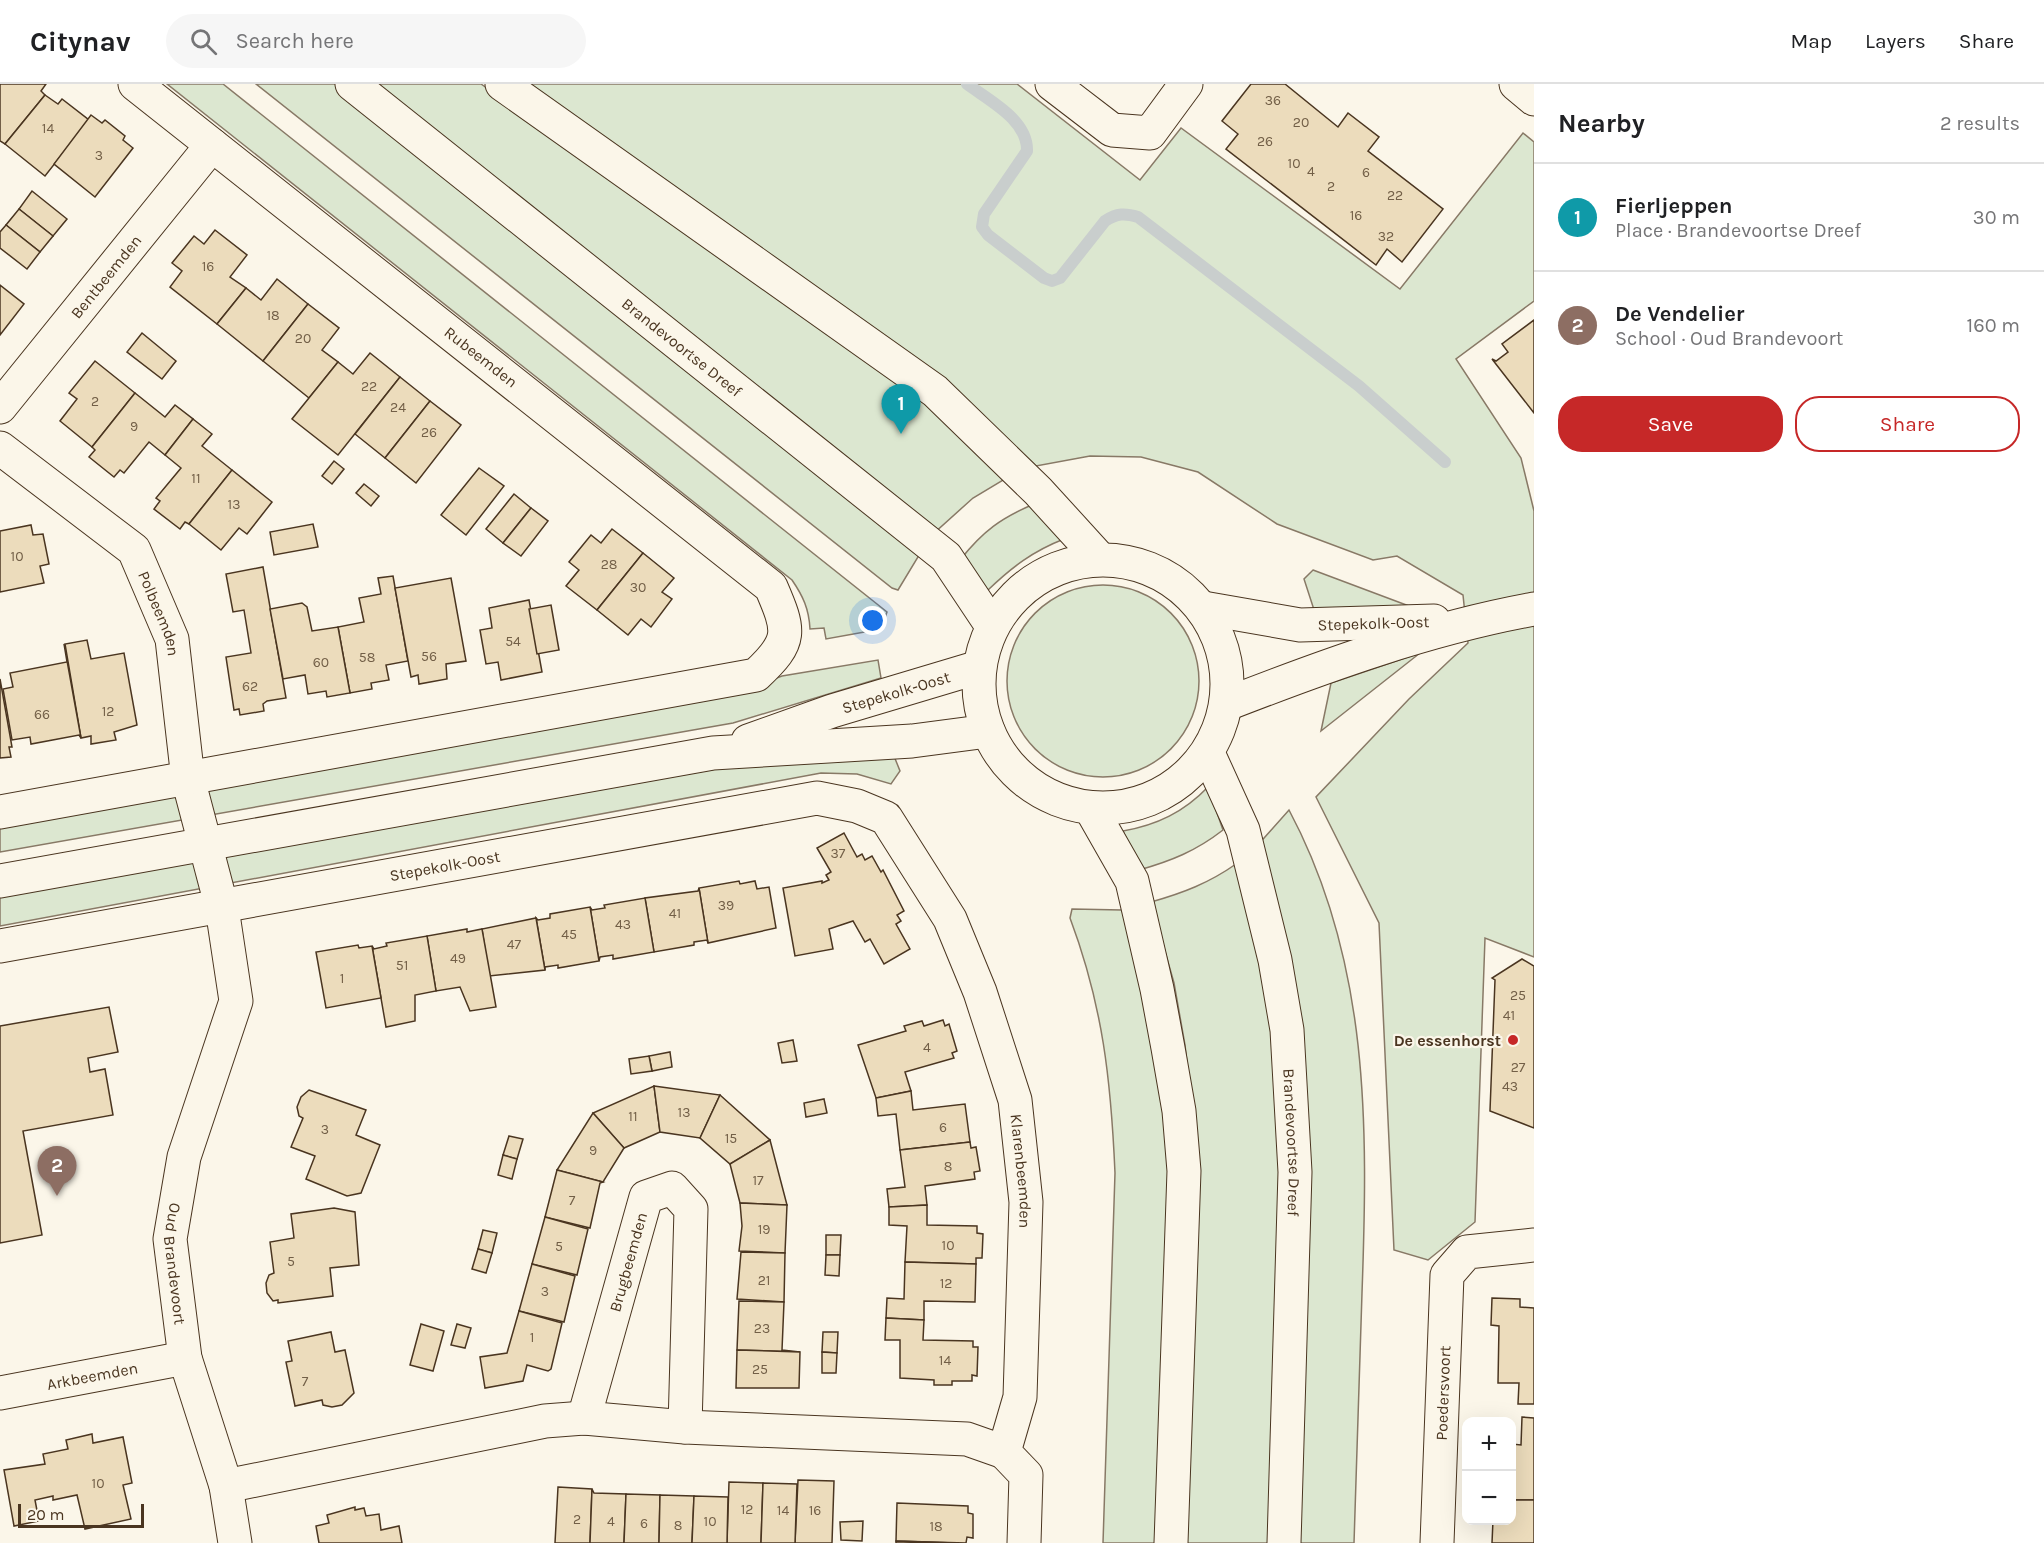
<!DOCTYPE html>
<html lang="en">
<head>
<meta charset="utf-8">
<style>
	body { margin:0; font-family:Karla,sans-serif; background:#f6f6f6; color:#202124 }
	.controls { position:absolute; right:18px; bottom:18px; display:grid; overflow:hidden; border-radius:12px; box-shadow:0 6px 24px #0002 }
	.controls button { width:54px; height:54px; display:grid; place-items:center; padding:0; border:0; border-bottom:2px solid #e0e0e0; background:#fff; color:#202124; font:30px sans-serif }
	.scale { position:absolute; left:18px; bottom:15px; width:126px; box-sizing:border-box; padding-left:6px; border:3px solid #4a3520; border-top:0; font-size:16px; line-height:21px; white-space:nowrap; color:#4a3520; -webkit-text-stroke:4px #fbf6e9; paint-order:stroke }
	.you { position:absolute; left:873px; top:537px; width:21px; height:21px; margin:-15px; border:4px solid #fff; border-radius:50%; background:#1a73e8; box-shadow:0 0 0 9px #1a73e833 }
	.badge { display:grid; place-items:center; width:39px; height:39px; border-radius:50%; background:#c62828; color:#fff; font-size:20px; font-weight:700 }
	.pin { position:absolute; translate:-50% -50px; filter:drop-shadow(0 2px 3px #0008) }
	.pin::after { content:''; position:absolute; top:32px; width:21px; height:18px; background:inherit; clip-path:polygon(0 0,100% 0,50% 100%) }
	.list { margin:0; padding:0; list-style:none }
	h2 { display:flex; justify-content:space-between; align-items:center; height:78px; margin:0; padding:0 24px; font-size:26px }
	h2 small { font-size:20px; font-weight:400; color:#757577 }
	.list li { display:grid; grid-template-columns:39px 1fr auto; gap:18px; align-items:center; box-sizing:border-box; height:108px; padding:0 24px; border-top:2px solid #e0e0e0 }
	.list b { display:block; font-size:22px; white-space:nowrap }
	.list p { margin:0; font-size:20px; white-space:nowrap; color:#757577 }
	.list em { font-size:20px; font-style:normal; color:#757577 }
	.actions { display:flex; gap:12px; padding:18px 24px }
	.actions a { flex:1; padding:14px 0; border:2px solid #c62828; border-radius:24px; text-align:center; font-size:21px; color:#c62828 }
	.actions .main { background:#c62828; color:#fff }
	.icon { flex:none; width:33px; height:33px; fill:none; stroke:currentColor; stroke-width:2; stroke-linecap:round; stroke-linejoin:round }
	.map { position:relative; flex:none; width:1534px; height:1459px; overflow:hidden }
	header { display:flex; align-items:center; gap:36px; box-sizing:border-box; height:84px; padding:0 30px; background:#fff; border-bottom:2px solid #e0e0e0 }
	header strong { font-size:28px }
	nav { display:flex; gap:33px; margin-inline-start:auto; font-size:21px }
	.search { width:420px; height:54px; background:#f6f6f6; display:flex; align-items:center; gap:15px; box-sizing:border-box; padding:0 21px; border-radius:33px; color:#757577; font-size:22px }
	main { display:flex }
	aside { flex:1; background:#fff }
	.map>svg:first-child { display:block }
</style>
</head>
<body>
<header>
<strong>Citynav</strong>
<div class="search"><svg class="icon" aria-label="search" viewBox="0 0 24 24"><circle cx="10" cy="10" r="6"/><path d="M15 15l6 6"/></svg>Search here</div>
<nav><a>Map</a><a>Layers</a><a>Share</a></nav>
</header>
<main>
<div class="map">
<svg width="1534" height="1459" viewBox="0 0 1534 1459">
	<rect width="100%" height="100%" fill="#fbf6e9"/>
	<g fill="#dce7d0" stroke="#887966" stroke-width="1.5">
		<path d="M167 0H223L887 528 881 545 826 555 824 544 810 545C809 525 803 512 792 496Z"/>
		<path d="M256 0H338L921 468 898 506 892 504Z"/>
		<path d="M375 0H481L878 279 1010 392 973 414 933 450Z"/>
		<path d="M519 0H1017L1140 96 1181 44 1400 205 1523 49 1534 58V217L1456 275 1521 374 1534 427V873L1485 854 1475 1138 1428 1176 1394 1166 1379 839 1316 713 1409 615 1468 559 1463 511 1397 472 1373 476 1277 440 1198 388 1141 373 1090 372 1036 382 962 313Z"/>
		<path d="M1034 420 1064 455C1033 467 1012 483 988 506L960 476C983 447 1001 434 1034 420Z"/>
		<path d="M1313 486 1409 522 1316 532 1304 495Z"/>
		<circle cx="1103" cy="597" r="96"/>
		<path d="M1420 569 1321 647 1331 599Z"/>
		<path d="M878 576 881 594 733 639 0 768V737L758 601 782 592Z"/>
		<path d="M892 667 900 687 891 700 857 690 821 689 0 842V813L715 685Z"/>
		<path d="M1208 703 1223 746C1196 767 1171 777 1139 786L1123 747C1157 741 1184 728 1208 703Z"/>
		<path d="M1289 726C1370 878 1368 1042 1362 1209 1360 1293 1357 1376 1354 1459H1295L1307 1089 1256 763Z"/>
		<path d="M1236 780 1264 880 1284 1016 1274 1459H1182L1192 1022 1185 961 1174 899 1151 818C1183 809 1209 799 1236 780Z"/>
		<path d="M1072 825 1122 826 1146 907 1174 1089 1162 1459H1103L1115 1089C1111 997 1103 922 1070 834Z"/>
	</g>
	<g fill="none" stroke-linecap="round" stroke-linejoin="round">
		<path stroke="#c9cecd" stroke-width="12" d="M967 0C990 17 1028 36 1027 67L984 130 982 143 988 151 1044 194 1052 197 1060 194 1105 137C1117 129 1125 129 1138 133L1359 302 1445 378"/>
	</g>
	<g fill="#ecdcbc" stroke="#4a3520" stroke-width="1.5">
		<path d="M0 0H46L41 7 45 11 5 60 0 57Z"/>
		<path d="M1251 0H1285L1338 43 1348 29 1379 53 1368 67 1443 125 1402 178 1387 165 1376 181 1226 65 1238 50 1222 37Z"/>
		<path d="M45 11 58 20 62 15 89 36 45 92 5 60Z"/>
		<path d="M91 31 102 39 105 36 125 52 123 56 133 64 95 113 54 80Z"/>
		<path d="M32 107 67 135 53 152 19 125Z"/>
		<path d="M19 125 53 152 40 168 6 141Z"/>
		<path d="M6 141 40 168 27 185 0 164V148Z"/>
		<path d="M215 146 247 171 230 193 246 204 217 240 170 203 182 187 172 179 194 152 204 160Z"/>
		<path d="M277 195 308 220 263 277 217 240 246 204 261 216Z"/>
		<path d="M0 201 24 220 0 251Z"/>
		<path d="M308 220 339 244 322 266 338 278 309 314 263 277Z"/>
		<path d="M1534 236V329L1492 275 1496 277 1508 268 1502 260Z"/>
		<path d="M142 249 176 277 162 295 127 268Z"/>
		<path d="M370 269 400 293 338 371 292 335 338 278 353 290Z"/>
		<path d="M95 277 135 309 92 363 60 337 77 315 69 309Z"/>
		<path d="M400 293 430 317 385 374 355 350Z"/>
		<path d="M135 309 165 333 175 321 193 335 165 371 149 358 124 389 120 386 114 393 89 373 95 366 92 363Z"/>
		<path d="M430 317 461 341 416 399 385 374Z"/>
		<path d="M193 335 212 350 202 362 232 386 189 440 185 438 180 445 154 425 160 417 156 414 181 384 165 371Z"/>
		<path d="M334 377 344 385 332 400 322 392Z"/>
		<path d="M479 384 504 402 466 451 441 431Z"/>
		<path d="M232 386 272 418 247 450 239 444 221 466 189 440Z"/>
		<path d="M364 400 379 412 371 422 356 409Z"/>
		<path d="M514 410 531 424 503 459 486 445Z"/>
		<path d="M531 424 548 437 521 472 503 459Z"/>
		<path d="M313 440 318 463 274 471 270 448Z"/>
		<path d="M31 441 33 451 43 450 49 480 40 482 44 499 0 508V447Z"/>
		<path d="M612 445 643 469 597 526 566 502 579 486 569 478 591 451 601 459Z"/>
		<path d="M643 469 674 494 662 508 672 515 651 543 641 535 628 551 597 526Z"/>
		<path d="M263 483 286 614 267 617 263 620 264 627 240 631 239 625 234 626 226 573 251 569 244 526 233 528 226 490Z"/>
		<path d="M393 492 408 577 386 581 389 596 371 599 372 605 350 609 338 543 364 538 359 514 381 510 378 494Z"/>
		<path d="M451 494 466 577 446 580 447 595 419 600 418 591 411 593 395 504Z"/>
		<path d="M529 516 542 588 501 596 498 578 486 580 480 546 492 544 489 524Z"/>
		<path d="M302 519 307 523 312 547 338 543 350 609 327 613 326 607 308 610 305 591 283 595 270 525Z"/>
		<path d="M551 521 559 566 537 570 529 525Z"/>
		<path d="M87 556 91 575 124 569 137 641 114 648 116 656 91 660V652L81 654 65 560Z"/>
		<path d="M64 560 81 654 79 651 31 660 30 653 12 656 3 605 13 603 10 589 67 578Z"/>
		<path d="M0 595 12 663H9L11 673 0 674Z"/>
		<path d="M844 749 857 773 862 770 865 776 872 772 881 788 883 786 904 827 897 831 901 837 896 840 910 865 884 880 870 855 865 858 853 837 829 845 833 865 795 872 783 804 822 797V799L829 796 826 791 831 788 817 764Z"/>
		<path d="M739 797 740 800 755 797 757 805 769 803 776 844 708 859 699 804Z"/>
		<path d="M699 804 708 859 707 856 694 858V861L654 868 645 814 698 807Z"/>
		<path d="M645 814 654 868 613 875V871L600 873 599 877 590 823 592 826 605 824 604 821Z"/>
		<path d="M590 823 599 877 558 884V881L545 883V886L536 834 538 836 550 834V830Z"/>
		<path d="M536 834 545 886 489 892 482 845Z"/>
		<path d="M467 845V848L482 845 496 923 470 927 460 903 436 907 427 852Z"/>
		<path d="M427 852 436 907 415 911V937L386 943 372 862 374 865 387 862 386 859Z"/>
		<path d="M358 861 359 864 372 862 381 914 326 924 316 868Z"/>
		<path d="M1522 875 1534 882V1044L1490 1027 1495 896 1492 894Z"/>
		<path d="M109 923 118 968 88 974 90 988 105 985 113 1031 23 1047 42 1151 0 1159V942Z"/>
		<path d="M943 936 945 942 949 940 957 967 952 969 954 974 905 988 911 1007 876 1014 858 961 906 947 904 942 922 937 924 942Z"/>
		<path d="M793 956 797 977 782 979 778 959Z"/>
		<path d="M670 968 672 983 652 987 649 972Z"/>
		<path d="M649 972 652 987 631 990 629 975Z"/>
		<path d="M654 1002 660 1048 624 1064 593 1029Z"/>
		<path d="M654 1002 720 1011 700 1054 660 1048Z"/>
		<path d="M309 1006 366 1026 356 1051 380 1061 361 1109 347 1112 306 1095 315 1072 291 1063 303 1034 299 1032 297 1023 301 1013Z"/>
		<path d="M911 1007 913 1026 965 1020 970 1058 900 1066 896 1030 878 1032 876 1014Z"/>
		<path d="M720 1011 770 1056 730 1080 700 1054Z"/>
		<path d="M824 1015 827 1029 806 1033 804 1019Z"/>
		<path d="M593 1029 624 1064 603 1098 557 1086Z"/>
		<path d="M509 1052 523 1055 517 1075 503 1071Z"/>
		<path d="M770 1056 787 1121 740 1119 730 1080Z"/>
		<path d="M970 1058 971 1064 976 1063 980 1087 974 1088 975 1095 925 1102 927 1121 889 1123 887 1105 905 1103 900 1066Z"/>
		<path d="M503 1071 517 1075 512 1095 498 1091Z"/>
		<path d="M557 1086 603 1098 600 1099 590 1144 545 1133Z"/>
		<path d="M740 1119 787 1121 785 1169 739 1167 742 1142Z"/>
		<path d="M927 1121V1141L977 1142V1149L983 1150 982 1174H976V1180L905 1178 907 1142 889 1141V1123Z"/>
		<path d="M334 1124 355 1128 359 1181 330 1184 333 1212 278 1219V1216L273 1217 267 1209 266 1199 269 1191 274 1189 270 1158 294 1154 291 1130Z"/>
		<path d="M545 1133 588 1145 577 1191 532 1180Z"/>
		<path d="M483 1146 497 1149 492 1169 478 1165Z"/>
		<path d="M826 1151H841L840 1171H826Z"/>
		<path d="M478 1165 492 1169 486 1189 472 1185Z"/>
		<path d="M741 1168 785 1169 784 1218 737 1215Z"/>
		<path d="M826 1171H840L839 1192 825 1191Z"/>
		<path d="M905 1178 976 1180 975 1218 924 1217V1236L886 1234 887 1214 904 1215Z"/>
		<path d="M532 1180 575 1192 564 1238 519 1227Z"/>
		<path d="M1492 1214 1520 1215V1223L1534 1224V1320H1518L1519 1299H1498L1499 1242 1491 1241Z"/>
		<path d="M739 1217 784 1218 782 1266 800 1268 737 1266Z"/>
		<path d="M519 1227 562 1239 551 1285 548 1287 527 1281 523 1297 485 1304 480 1273 507 1269Z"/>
		<path d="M886 1234 924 1236 923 1256 973 1257V1263H978L977 1292 972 1291V1297H952V1301H934V1296L900 1294V1256H885Z"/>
		<path d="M421 1240 444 1247 433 1287 410 1281Z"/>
		<path d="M457 1240 471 1244 465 1264 451 1261Z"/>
		<path d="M331 1248 335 1268 345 1266 354 1309 342 1321 332 1323 323 1321 322 1316 295 1322 286 1278 292 1277 288 1257Z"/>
		<path d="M823 1248H838L837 1269 822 1268Z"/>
		<path d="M737 1266 800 1268 799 1304H736Z"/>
		<path d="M822 1268 837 1269 836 1289H822Z"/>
		<path d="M1522 1333 1534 1334V1416H1512V1360L1521 1361Z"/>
		<path d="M92 1350 93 1359 123 1353 132 1399 123 1401 131 1435 85 1445 77 1411 53 1416V1412L35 1416 39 1437 14 1442 4 1386 45 1380 43 1370 68 1365 66 1356Z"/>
		<path d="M798 1396 834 1397 832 1459H795Z"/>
		<path d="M729 1398 763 1399 761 1459H727Z"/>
		<path d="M763 1399 797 1400 795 1459H761Z"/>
		<path d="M558 1403 592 1405 590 1459H555Z"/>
		<path d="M592 1405 594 1409 626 1410 624 1459H590Z"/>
		<path d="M626 1410 660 1411 659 1459H624Z"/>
		<path d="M660 1411 694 1412 692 1459H659Z"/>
		<path d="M694 1412 728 1413 727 1459H692Z"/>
		<path d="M1512 1416H1534V1459H1492L1493 1436H1512Z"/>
		<path d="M897 1419 968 1422V1429L973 1430V1454L967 1453 966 1459 896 1457Z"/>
		<path d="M355 1423V1426L364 1424 366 1432 379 1430 381 1446 399 1442 402 1459H319L316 1442 329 1439 327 1431Z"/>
		<path d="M863 1437 862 1457 841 1456 840 1438Z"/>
		<path d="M896 1457 955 1459H896Z"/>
	</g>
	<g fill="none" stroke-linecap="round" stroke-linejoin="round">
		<defs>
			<g id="minor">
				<path d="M1052 0 1112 46 1150 49 1186 0"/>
				<path d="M1516 0 1534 15"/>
				<path id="s1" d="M0 323 212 61"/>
				<path id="s2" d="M0 364 134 466 172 555 188 695 222 824 236 917 184 1073 170 1155 185 1274 226 1402 235 1459"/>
				<path id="s3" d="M1203 524 1300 541 1434 537"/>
				<path d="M1227 620C1327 581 1429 544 1534 525"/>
				<path id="s4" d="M748 657 832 627 979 583"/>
				<path d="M0 728 756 591C793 557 790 547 771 503L135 0"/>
				<path d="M0 797 713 669 912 657 988 647"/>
				<path id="s5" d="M0 862 817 714 857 722 886 734 950 835 980 908 1015 1016 1026 1118 1020 1313 1004 1368 1026 1391 1024 1459"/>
				<path id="s6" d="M0 1309 185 1274"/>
				<path id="s7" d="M584 1334 646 1113 672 1104 691 1125 685 1343"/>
				<path d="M226 1402 545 1337 584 1334 685 1343 967 1355 1004 1368"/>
				<path id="s8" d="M1437 1459 1447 1191 1467 1168 1534 1161"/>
			</g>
			<g id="major">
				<path id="s9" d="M352 0 946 473 992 542"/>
				<path d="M502 0 935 307 1038 407 1100 475"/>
				<circle cx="1103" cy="600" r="124"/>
				<path id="s10" d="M1208 669 1243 746 1275 876 1287 946 1295 1088 1284 1459"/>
				<path d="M1091 725 1132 797 1157 905 1168 964 1179 1027 1184 1087 1171 1459"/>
			</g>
		</defs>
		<use href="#minor" stroke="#4a3520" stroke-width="35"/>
		<use href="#major" stroke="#4a3520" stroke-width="35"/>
		<use href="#minor" stroke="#fbf6e9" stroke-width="33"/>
		<use href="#major" stroke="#fbf6e9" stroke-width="33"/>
	</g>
	<circle fill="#c62828" stroke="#fbf6e9" stroke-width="2" cx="1513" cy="956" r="6"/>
	<g text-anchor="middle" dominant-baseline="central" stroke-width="4.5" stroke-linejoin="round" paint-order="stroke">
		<g font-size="14" fill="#725f47">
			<text x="1273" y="16">36</text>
			<text x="1301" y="38">20</text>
			<text x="48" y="44">14</text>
			<text x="1265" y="57">26</text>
			<text x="99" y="71">3</text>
			<text x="1294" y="79">10</text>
			<text x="1311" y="87">4</text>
			<text x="1366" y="88">6</text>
			<text x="1331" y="102">2</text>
			<text x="1395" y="111">22</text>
			<text x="1356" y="131">16</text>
			<text x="1386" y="152">32</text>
			<text x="208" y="182">16</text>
			<text x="273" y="231">18</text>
			<text x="303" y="254">20</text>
			<text x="369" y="302">22</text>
			<text x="95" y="317">2</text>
			<text x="398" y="323">24</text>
			<text x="134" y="342">9</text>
			<text x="429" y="348">26</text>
			<text x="196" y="394">11</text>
			<text x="234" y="420">13</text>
			<text x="17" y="472">10</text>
			<text x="609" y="480">28</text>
			<text x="638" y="503">30</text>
			<text x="513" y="557">54</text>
			<text x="429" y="572">56</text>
			<text x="367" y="573">58</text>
			<text x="321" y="578">60</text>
			<text x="250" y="602">62</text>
			<text x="108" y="627">12</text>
			<text x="42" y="630">66</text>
			<text x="838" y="769">37</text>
			<text x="726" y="821">39</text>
			<text x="675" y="829">41</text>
			<text x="623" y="840">43</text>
			<text x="569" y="850">45</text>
			<text x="514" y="860">47</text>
			<text x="458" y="874">49</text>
			<text x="402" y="881">51</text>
			<text x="342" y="894">1</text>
			<text x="1518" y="911">25</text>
			<text x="1509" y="931">41</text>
			<text x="927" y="963">4</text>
			<text x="1518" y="983">27</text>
			<text x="1510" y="1002">43</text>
			<text x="684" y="1028">13</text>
			<text x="633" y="1032">11</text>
			<text x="943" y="1043">6</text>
			<text x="325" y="1045">3</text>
			<text x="731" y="1054">15</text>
			<text x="593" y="1066">9</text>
			<text x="948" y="1082">8</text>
			<text x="758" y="1096">17</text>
			<text x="572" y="1116">7</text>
			<text x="764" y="1145">19</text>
			<text x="948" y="1161">10</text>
			<text x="559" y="1162">5</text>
			<text x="291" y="1177">5</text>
			<text x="764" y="1196">21</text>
			<text x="946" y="1199">12</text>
			<text x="545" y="1207">3</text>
			<text x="762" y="1244">23</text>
			<text x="532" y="1253">1</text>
			<text x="945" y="1276">14</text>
			<text x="760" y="1285">25</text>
			<text x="305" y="1297">7</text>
			<text x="98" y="1399">10</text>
			<text x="747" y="1425">12</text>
			<text x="783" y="1426">14</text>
			<text x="815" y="1426">16</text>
			<text x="577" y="1435">2</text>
			<text x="611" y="1437">4</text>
			<text x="710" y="1437">10</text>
			<text x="644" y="1439">6</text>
			<text x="678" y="1441">8</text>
			<text x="936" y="1442">18</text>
		</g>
		<g font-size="16" fill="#4a3520" stroke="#fbf6e9">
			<text stroke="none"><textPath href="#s1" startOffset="168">Bentbeemden</textPath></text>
			<text stroke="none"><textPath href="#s9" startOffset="422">Brandevoortse Dreef</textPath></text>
			<text transform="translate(481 273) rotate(38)">Rubeemden</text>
			<text stroke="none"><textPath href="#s2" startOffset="237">Polbeemden</textPath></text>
			<text stroke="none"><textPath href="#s3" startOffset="172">Stepekolk-Oost</textPath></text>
			<text stroke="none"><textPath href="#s4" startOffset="156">Stepekolk-Oost</textPath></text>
			<text stroke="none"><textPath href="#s5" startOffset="452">Stepekolk-Oost</textPath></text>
			<text stroke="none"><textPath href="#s10" startOffset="402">Brandevoortse Dreef</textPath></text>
			<text stroke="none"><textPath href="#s5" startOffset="1286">Klarenbeemden</textPath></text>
			<text stroke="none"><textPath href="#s7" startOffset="162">Brugbeemden</textPath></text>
			<text stroke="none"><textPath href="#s2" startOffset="906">Oud Brandevoort</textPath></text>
			<text stroke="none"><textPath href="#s6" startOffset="94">Arkbeemden</textPath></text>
			<text stroke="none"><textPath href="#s8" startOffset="150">Poedersvoort</textPath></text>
		</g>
		<g font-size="16" font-weight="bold" fill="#4a3520" stroke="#fbf6e9" text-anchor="end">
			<text x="1501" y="956">De essenhorst</text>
		</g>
	</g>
</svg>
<div class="controls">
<button>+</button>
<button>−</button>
</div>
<div class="scale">20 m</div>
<div class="you"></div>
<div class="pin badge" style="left:901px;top:350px;background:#0f9aa8">1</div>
<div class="pin badge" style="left:57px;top:1112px;background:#8d6e63">2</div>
</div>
<aside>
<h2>Nearby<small>2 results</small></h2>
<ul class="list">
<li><span class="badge" style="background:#0f9aa8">1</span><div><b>Fierljeppen</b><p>Place · Brandevoortse Dreef</p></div><em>30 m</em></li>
<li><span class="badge" style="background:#8d6e63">2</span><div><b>De Vendelier</b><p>School · Oud Brandevoort</p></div><em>160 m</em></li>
</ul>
<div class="actions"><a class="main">Save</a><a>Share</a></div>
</aside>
</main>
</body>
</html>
